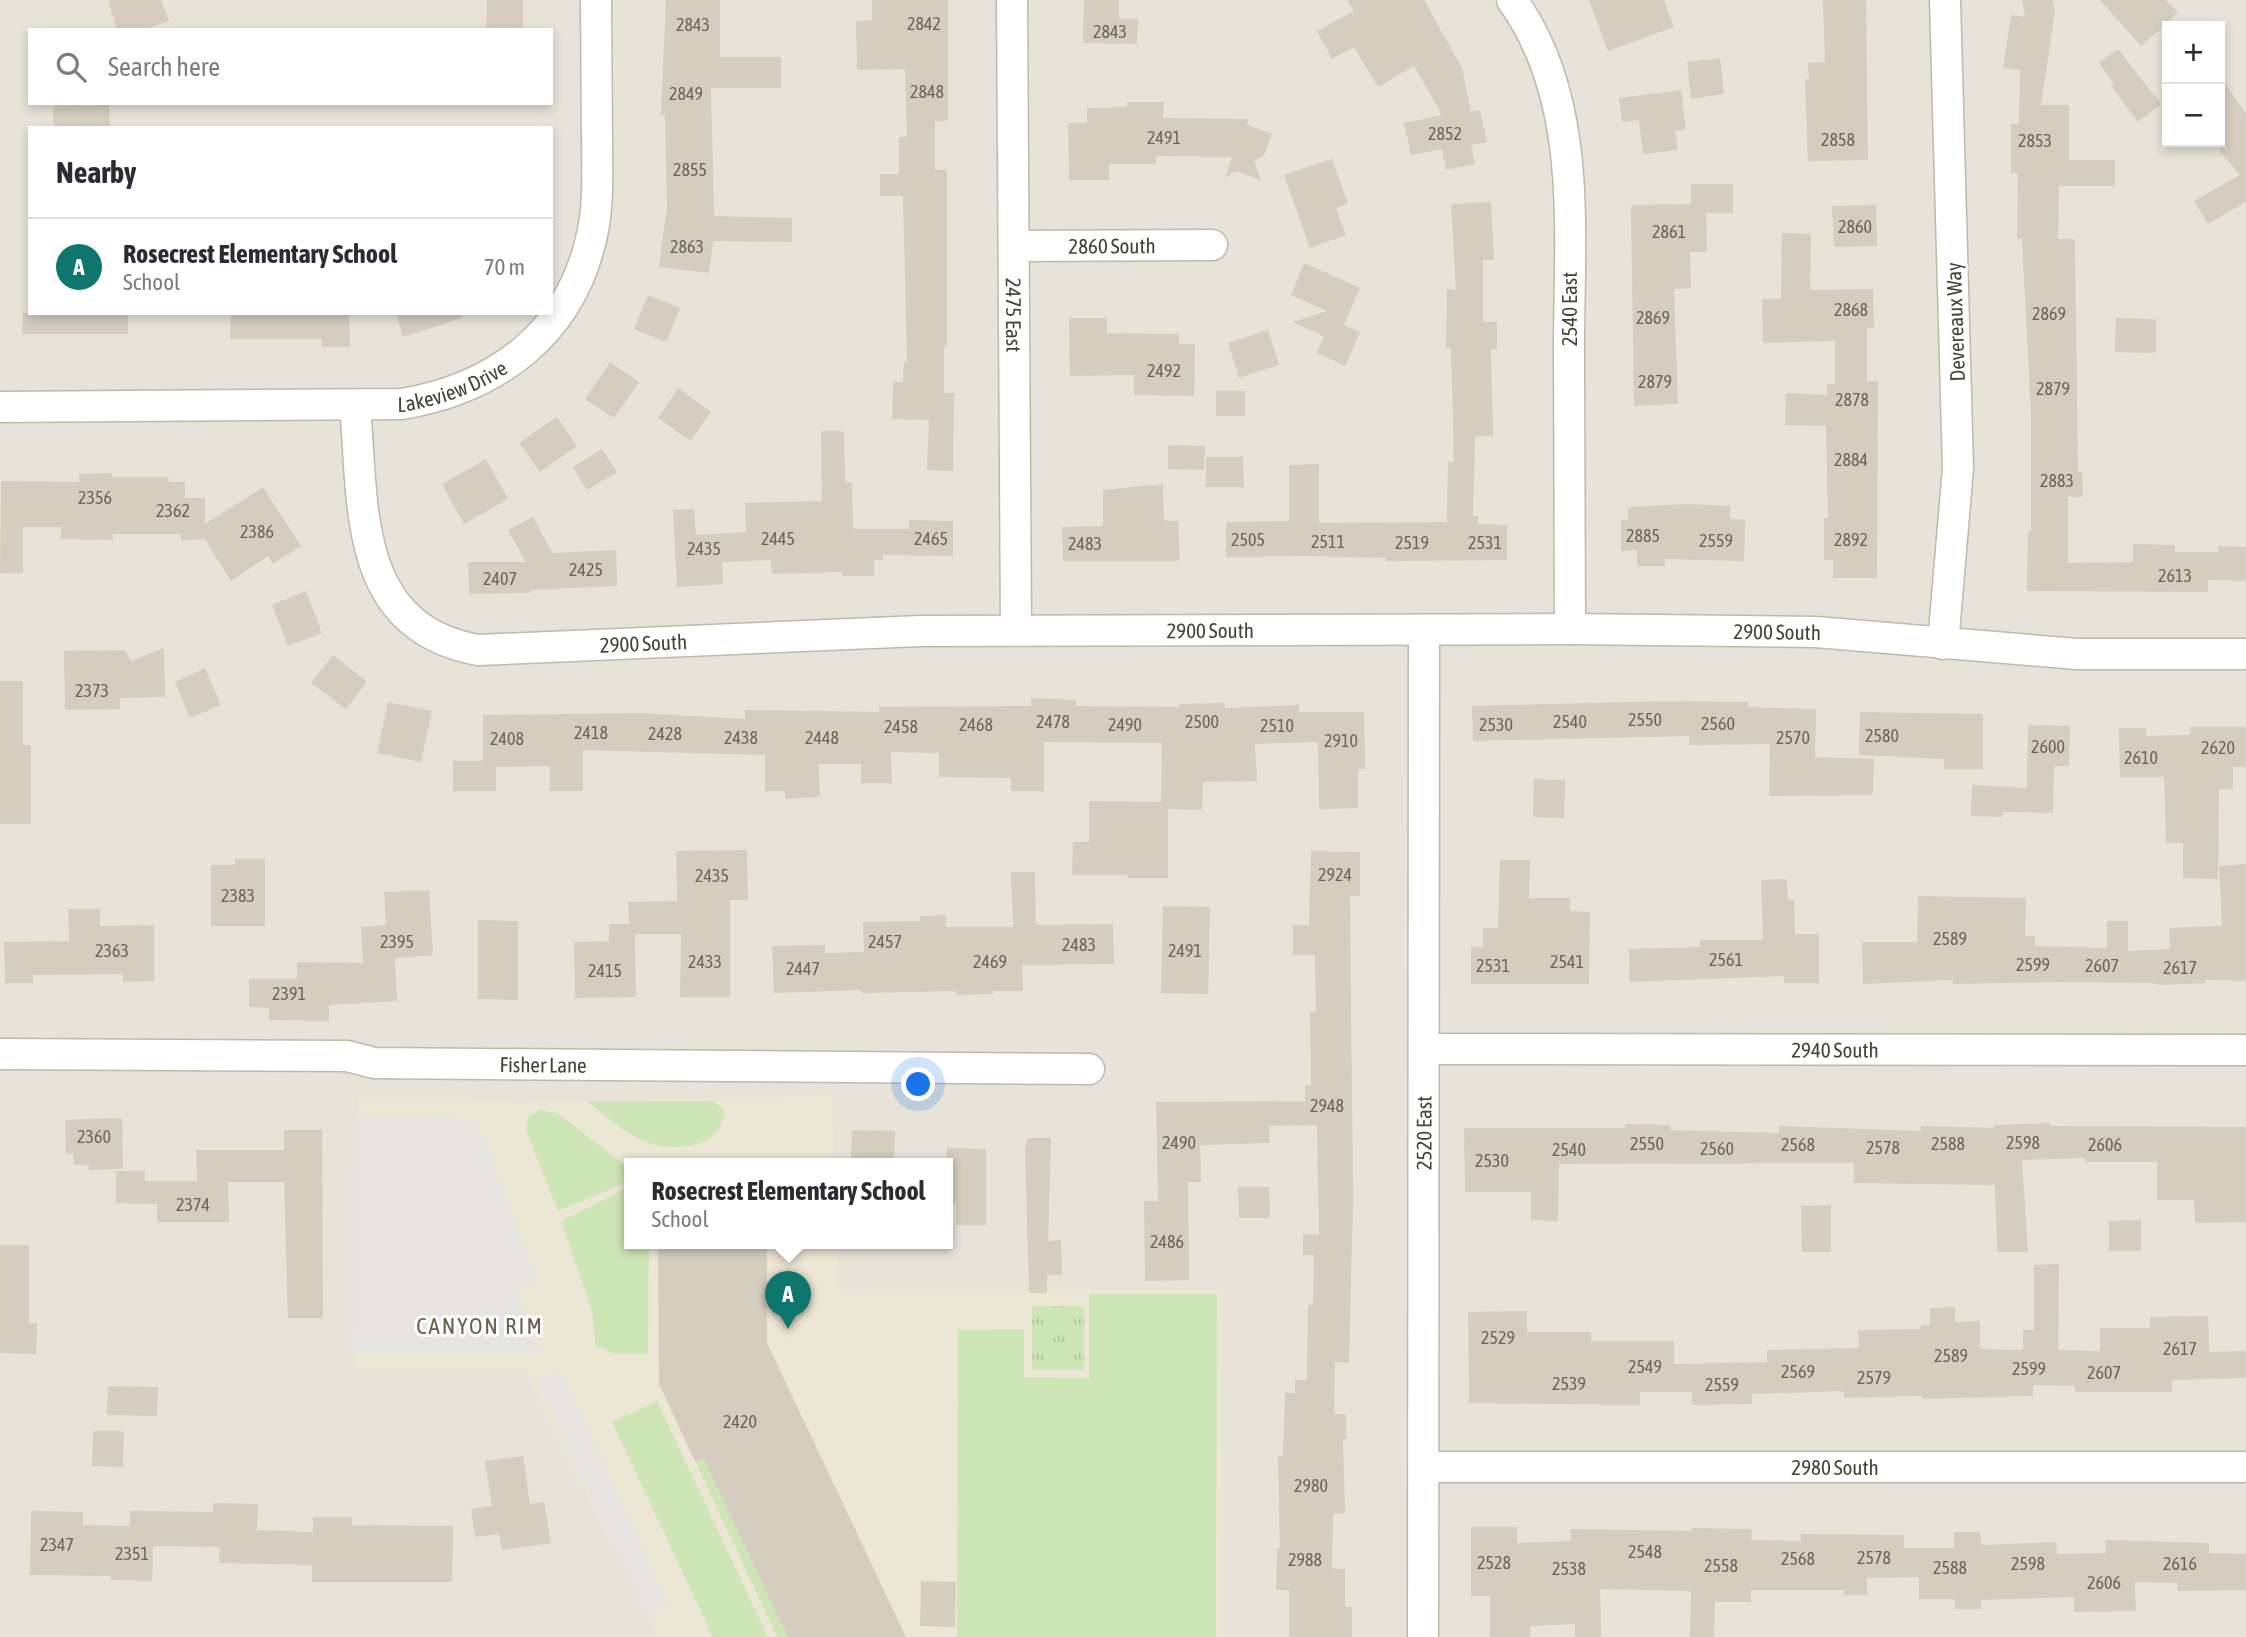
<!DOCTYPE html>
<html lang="en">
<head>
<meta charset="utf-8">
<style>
	body { margin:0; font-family:"Asap Condensed",sans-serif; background:#f7f7f7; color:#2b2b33 }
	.controls { position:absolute; right:21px; top:21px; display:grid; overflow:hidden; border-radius:0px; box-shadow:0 4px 10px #0003 }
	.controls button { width:63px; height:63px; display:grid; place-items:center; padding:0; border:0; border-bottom:2px solid #e1e1e2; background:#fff; color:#2b2b33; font:35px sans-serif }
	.you { position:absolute; left:919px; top:1085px; width:24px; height:24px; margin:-18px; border:5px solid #fff; border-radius:50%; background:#1a73e8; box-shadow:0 0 0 10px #1a73e833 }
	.badge { display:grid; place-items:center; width:46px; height:46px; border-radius:50%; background:#0f766e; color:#fff; font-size:23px; font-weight:700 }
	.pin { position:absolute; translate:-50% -58px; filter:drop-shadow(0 2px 4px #0008) }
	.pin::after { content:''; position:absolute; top:37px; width:24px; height:21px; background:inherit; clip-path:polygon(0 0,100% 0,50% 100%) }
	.popup { position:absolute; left:624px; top:1158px; width:329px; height:91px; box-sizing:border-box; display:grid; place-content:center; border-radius:0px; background:#fff; filter:drop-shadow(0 2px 5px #0005); font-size:23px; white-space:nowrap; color:#7c7c81 }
	.popup b { font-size:26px; color:#2b2b33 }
	.popup::after { content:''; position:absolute; left:50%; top:100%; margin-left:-14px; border:14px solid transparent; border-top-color:#fff }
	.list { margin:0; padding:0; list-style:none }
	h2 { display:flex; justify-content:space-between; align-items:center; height:91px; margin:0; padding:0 28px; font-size:30px }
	h2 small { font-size:23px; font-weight:400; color:#7c7c81 }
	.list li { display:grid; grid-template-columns:46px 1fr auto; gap:21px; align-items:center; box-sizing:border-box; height:98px; padding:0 28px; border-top:2px solid #e1e1e2 }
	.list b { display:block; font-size:26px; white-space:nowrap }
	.list p { margin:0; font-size:23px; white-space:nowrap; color:#7c7c81 }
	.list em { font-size:23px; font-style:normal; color:#7c7c81 }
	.icon { flex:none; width:38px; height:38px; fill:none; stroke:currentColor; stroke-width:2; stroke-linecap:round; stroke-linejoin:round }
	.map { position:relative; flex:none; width:2246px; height:1637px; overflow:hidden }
	.search { position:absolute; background:#fff; box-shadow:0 4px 10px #0003; left:28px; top:28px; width:525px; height:77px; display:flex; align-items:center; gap:18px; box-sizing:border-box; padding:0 24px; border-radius:0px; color:#7c7c81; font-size:26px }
	.panel { position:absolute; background:#fff; box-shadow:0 4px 10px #0003; left:28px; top:126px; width:525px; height:189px; border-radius:0px }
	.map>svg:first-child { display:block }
</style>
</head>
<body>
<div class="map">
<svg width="2246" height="1637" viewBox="0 0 2246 1637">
	<defs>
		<pattern id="park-tufts" width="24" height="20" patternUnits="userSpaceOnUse" patternTransform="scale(1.75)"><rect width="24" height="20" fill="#cee5b5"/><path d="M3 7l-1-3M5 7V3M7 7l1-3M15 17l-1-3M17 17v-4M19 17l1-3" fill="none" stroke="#b2c69c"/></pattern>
	</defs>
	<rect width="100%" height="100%" fill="#f4f1e9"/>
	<path fill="#e7e3d8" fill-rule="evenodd" d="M0 0H2246V1637H0ZM2167 26H2220V142H2167ZM30 30H551V103H30ZM30 128H551V313H30ZM629 1163H947V1243H629Z"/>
	<path fill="#ece6d4" d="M832 1096 834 1163H629V1243H837L839 1291 1221 1289V1637H658L543 1408 526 1367 354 1368 358 1097 517 1103Z"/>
	<g fill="#cee5b5">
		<path d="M587 1101H714L724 1110C724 1148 673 1153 646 1142 624 1133 605 1115 587 1101Z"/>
		<path d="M540 1110 557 1113 629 1168V1181L558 1211 526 1130 528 1117Z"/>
		<path d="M629 1187V1243H649L648 1354H613L602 1347 596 1348 592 1311 561 1221Z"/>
		<path d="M1089 1294H1217L1216 1637H957L958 1330 1024 1329V1377L1089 1378Z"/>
		<path d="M657 1401 768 1637H713L612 1422Z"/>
		<path d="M703 1458 788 1637H777L695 1461Z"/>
	</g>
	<rect fill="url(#park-tufts)" x="1032" y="1306" width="52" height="64"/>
	<g fill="#e5e4e1">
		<path d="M451 1116 456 1122 476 1119 537 1280 517 1290 541 1353H352L355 1117Z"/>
		<path d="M561 1371 668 1605 645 1616 539 1382Z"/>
	</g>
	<g fill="#d5cdbf">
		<path d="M108 0H161L169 21 142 30H117Z"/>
		<path d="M487 0H523V30H486Z"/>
		<path d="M666 0H720V57H781V88H711L714 216 792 218V242L713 241 709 273 659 267 667 207 665 115H661Z"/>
		<path d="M872 0H948V121H935V170H947V346H944V393H954L953 471 927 470 929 420 892 419 893 382H903L904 362H907L903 196H880V174H899V137H907L905 69 857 70 856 21 872 20Z"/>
		<path d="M1084 0H1119V19H1138L1137 44 1083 43Z"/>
		<path d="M1347 0H1424L1462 68 1471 112 1480 110 1487 142 1471 145 1475 164 1446 170 1442 149 1411 155 1404 123 1442 115 1414 66 1378 87 1354 47 1332 59 1317 31 1354 11Z"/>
		<path d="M1589 0H1664L1674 27 1608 51Z"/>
		<path d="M1823 0H1866L1868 160 1808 161 1805 79H1809L1808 63 1825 62Z"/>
		<path d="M2022 0H2053L2055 11 2041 105H2069V160H2115V186H2059L2058 239H2075L2078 472H2082L2083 497H2068V563L2133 562V544L2175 545V552H2218V546L2246 547V581L2208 580V592L2027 591 2028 531H2031V413L2022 239H2017L2018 174 2011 173V124H2019L2020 70 2003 68 2011 15 2025 17Z"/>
		<path d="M2100 0H2166L2178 13 2141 46Z"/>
		<path d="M2118 49 2161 104 2138 122 2111 86 2114 84 2099 63Z"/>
		<path d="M1720 58 1724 94 1691 99 1687 62Z"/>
		<path d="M2220 75 2246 114V202L2208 224 2194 201 2240 175 2220 152Z"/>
		<path d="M1681 90 1686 129 1675 131 1678 150 1643 154 1639 120 1622 122 1619 98Z"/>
		<path d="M1127 102H1164L1163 118 1249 119 1247 125 1272 134 1264 155 1254 161 1261 180 1236 171 1225 178 1232 157 1156 156V164H1109V180H1069L1068 123H1087V108L1127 107Z"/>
		<path d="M109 105 110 128H54L53 106Z"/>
		<path d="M1332 159 1348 204 1336 208 1346 235 1310 248 1284 175Z"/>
		<path d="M1691 184H1733V213H1706L1707 252H1690L1691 288 1674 289 1678 404 1634 406 1631 205 1691 204Z"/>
		<path d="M1491 202 1494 260H1483V322H1497V349H1491L1493 436 1475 437 1473 516H1478V524L1507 525V560L1386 561V558L1306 556 1226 557V522L1289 521V465L1319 464V523L1447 522 1448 462H1454L1451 348H1446L1447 289 1456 290 1451 204Z"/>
		<path d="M1876 205 1877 246 1834 247 1832 206Z"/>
		<path d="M1782 233 1811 234 1810 290 1873 289 1874 328H1867V381H1878L1877 578H1833V560H1824V518H1828L1826 426 1785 425 1786 393 1827 395V384H1835V341L1763 343 1762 299H1781Z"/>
		<path d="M1304 263 1360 288 1344 325 1360 332 1345 366 1317 353 1324 336 1292 322 1327 311 1291 295Z"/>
		<path d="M648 295 680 308 666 342 634 329Z"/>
		<path d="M23 313H128V334H22Z"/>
		<path d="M231 313H349L350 347H322V339H230Z"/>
		<path d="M396 313H462V318L403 337Z"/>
		<path d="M1069 318H1107V333L1179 334V344H1195L1194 396 1134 395V375L1070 376Z"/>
		<path d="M2116 318 2156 319V353L2115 352Z"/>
		<path d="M1268 330 1279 365 1239 378 1228 343Z"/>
		<path d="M610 362 639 382 614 418 585 399Z"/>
		<path d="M678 388 711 412 690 441 658 418Z"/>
		<rect x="1216" y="391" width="29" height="25"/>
		<path d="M557 417 577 446 540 472 519 443Z"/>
		<path d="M821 431H844L845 482H852L853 529H909V520L953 521V556L883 555V560H874V576H842V572L772 574 771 560 722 562 723 584 677 587 673 510 694 509 696 535 746 532 745 503 822 501Z"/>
		<path d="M1168 445 1205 446 1204 470 1168 469Z"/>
		<path d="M602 449 617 472 587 490 573 467Z"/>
		<path d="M1206 457H1243L1244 487H1206Z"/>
		<path d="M486 459 508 499 464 524 442 484Z"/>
		<path d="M112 473V477H169V482H185V498H205V524L263 487 301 546 273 564 268 556 231 581 205 539 181 541V534H113V540L61 539V527H23V573H0L1 481 79 482V474Z"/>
		<path d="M1163 484 1164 521H1178L1180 561H1063L1062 527 1103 526V490Z"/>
		<path d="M1688 504 1730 506V519L1745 520 1744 561 1665 559V566H1637V550L1621 551V520H1628V507Z"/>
		<path d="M533 517 552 553 616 550 617 586 531 590V593L469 594 468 562H526L508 530Z"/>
		<path d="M306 591 322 633 288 646 272 605Z"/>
		<path d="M164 648 165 697 120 698V709L65 710 64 651 125 650 131 661Z"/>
		<path d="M333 655 367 682 346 709 311 683Z"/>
		<path d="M205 668 221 705 190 718 175 682Z"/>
		<path d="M0 681H23V745H31V824H0Z"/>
		<path d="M1031 698 1076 700V706L1179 707V704L1225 703V708L1299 705V712H1364L1365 769H1358V808L1319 809 1318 742 1255 744 1257 781 1203 782 1202 810 1168 809V878H1127V875H1072L1073 842H1089V801L1161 802 1162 743 1044 742V791H1011V778L939 777V753L891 752 892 783H861V764H819L820 797 785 799V791H765V755L583 750V791H550V766L496 767V791H453V761H483V715L641 713 745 719V710L879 712V707L1031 706Z"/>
		<path d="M1666 701 1748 702V707L1816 709 1815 757 1874 759 1873 795 1769 796 1770 744 1689 745V736L1473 741 1472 706Z"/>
		<path d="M388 702 432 711 421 762 377 753Z"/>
		<path d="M1860 712 1983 714V769H1944V759L1859 755Z"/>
		<path d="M2028 725 2070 726 2069 766H2054L2053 813 2003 812 2002 817 1971 816 1972 785 2027 788Z"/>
		<path d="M2190 727H2246V767H2233V789H2219L2218 879 2183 878V843H2166L2164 777H2120L2119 728H2146V736L2190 735Z"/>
		<path d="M1534 779 1565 780 1564 818 1533 817Z"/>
		<path d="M747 850 748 900H730V997H680L681 934H635L636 997 575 998 574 942 609 941V924H629L628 902 677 901 676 851Z"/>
		<path d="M1311 851 1360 852V896H1350L1353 1201 1349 1363 1335 1362 1334 1414H1346V1439H1343L1345 1513 1333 1514 1332 1569H1345V1607H1352V1637H1289V1590H1276L1277 1548H1280L1278 1456H1283L1285 1393H1295V1380H1307L1308 1305H1313L1314 1255H1303V1234L1319 1235 1317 1125 1269 1126 1270 1143 1200 1145 1201 1182H1188L1189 1280 1145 1281 1144 1201H1158L1156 1102 1305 1101V1085H1311L1310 1012H1316L1315 955H1293V925H1309Z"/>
		<path d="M235 859H265V926H211V865H235Z"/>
		<path d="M1500 860H1530L1529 898H1570V911L1590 912 1589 984H1471V947H1483V928H1498Z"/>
		<path d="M2246 864V981L2205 980 2206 983 2156 985V983L2059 982 1953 984V980L1863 984 1862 942H1917L1918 896 2026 898 2025 936H2035V946L2107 948V921H2128V951L2170 949 2169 928 2222 926 2219 866Z"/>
		<path d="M1011 872H1035L1036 925 1113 924 1114 964 1022 965 1023 991H993V994L957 995V991L862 993 861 990 774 993 772 946 825 945V953L864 952 863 922 920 921V916L946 915V927H1013Z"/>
		<path d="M1787 879 1788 900H1794L1795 934H1819V983H1784V976L1630 982 1629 949 1700 947V940H1763L1761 880Z"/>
		<path d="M429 890 433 955 395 958 397 1001 329 1005V1021L269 1020V1008L249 1007V979H297V962L363 963 361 927 386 925 384 892Z"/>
		<path d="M1163 906 1210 907 1208 994 1161 993Z"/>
		<path d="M68 909H100V926L154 925V981L123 982V974L33 975V983H5L4 942 69 941Z"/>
		<path d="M478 920 518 921V1000L478 999Z"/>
		<path d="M122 1118 123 1169 89 1170V1165H74L73 1153 66 1154 65 1120Z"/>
		<path d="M2050 1123V1126L2246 1127V1222L2195 1223 2194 1200H2157V1162H2085V1158L2022 1160 2028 1252H1997L1995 1185 1854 1183V1163L1559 1164 1558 1221 1531 1220V1192H1465L1464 1128H1625V1124L1670 1125V1130L1779 1133V1126L1921 1131V1126L1994 1128V1125Z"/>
		<path d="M284 1130H322L323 1318H288L284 1182H228L229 1222H157V1204L116 1203V1171H145V1181H197L196 1150H284Z"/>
		<path d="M852 1130 895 1131 894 1163H851Z"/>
		<path d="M1028 1138H1051L1048 1241 1061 1240 1062 1275H1047V1293H1029L1025 1150Z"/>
		<path d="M947 1148 986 1149V1225H956V1203H947Z"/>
		<path d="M1238 1187H1269L1270 1218H1239Z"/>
		<path d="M1831 1205V1252H1802L1801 1206Z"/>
		<path d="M2141 1220V1251H2109V1221Z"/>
		<path d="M658 1243H767V1343L906 1637H788L703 1458 695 1461 659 1384Z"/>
		<path d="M0 1245H29V1323H37L36 1354 0 1353Z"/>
		<path d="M2059 1264 2058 1350 2100 1351V1328H2150V1317L2208 1316 2209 1352 2246 1351V1378L2172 1380V1392H2075V1386L2033 1385V1396L1922 1399V1396L1844 1398V1391L1752 1394V1404L1692 1405V1392H1640V1405L1469 1403 1468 1312 1527 1311V1332H1591V1341H1674V1364L1767 1362V1350L1859 1348 1858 1330 1921 1329V1325H1930V1308L1955 1307V1322L1980 1321V1349L2023 1350V1330H2034V1265Z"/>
		<path d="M108 1386 158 1387 157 1416 107 1415Z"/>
		<path d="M93 1431H124L123 1467 92 1466Z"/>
		<path d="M523 1456 530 1504 544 1502 551 1543 502 1550 499 1534 475 1537 471 1509 492 1506 485 1461Z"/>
		<path d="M213 1503 258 1504 257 1530 313 1532V1517H352V1525L453 1526 452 1582H312V1565L219 1563 220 1547 153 1546 152 1581 110 1580 111 1576 30 1575 31 1511 83 1512V1525L130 1526V1511L213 1512Z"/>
		<path d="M1471 1527H1517V1543L1571 1541 1570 1529 1691 1531V1528L1752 1529 1751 1540 1801 1541V1534L1904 1535V1548H1954V1532H1980L1981 1545 2056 1542 2057 1554 2106 1553 2105 1540 2209 1543V1553L2246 1554V1590L2177 1591 2178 1583 2135 1582 2136 1611 2074 1612V1597L1981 1600V1609H1955V1599H1919V1577L1867 1578V1595H1844V1590H1751V1602H1715L1714 1637H1690L1691 1591 1600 1589 1601 1637H1575V1624L1530 1626V1637H1490V1596H1471Z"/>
		<path d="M921 1581 956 1582 955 1627 920 1626Z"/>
	</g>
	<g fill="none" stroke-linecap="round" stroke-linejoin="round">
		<defs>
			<g id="minor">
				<path id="s1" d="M1012 0 1016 630"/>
				<path d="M1512 0C1586 103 1568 239 1569 359 1569 449 1570 539 1570 629"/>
				<path id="s2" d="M1014 246 1212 245"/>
				<path id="s3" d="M355 406C364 507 352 627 478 650L920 631 1570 629 1816 632 2077 654H2246"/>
				<path id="s4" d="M0 407 402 404C497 388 571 333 592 235 599 204 597 171 597 139 597 93 596 46 596 0"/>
				<path d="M1943 644 1958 468 1945 0"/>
				<path id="s5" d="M1424 1049 2246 1050"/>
				<path id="s6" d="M0 1054 347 1056 374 1063 1089 1069"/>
				<path id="s7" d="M1424 1467H2246"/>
				<path id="s8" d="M1423 1637 1424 630"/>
			</g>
		</defs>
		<use href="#minor" stroke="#bfb9ac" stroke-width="33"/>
		<use href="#minor" stroke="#fff" stroke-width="30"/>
	</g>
	<g text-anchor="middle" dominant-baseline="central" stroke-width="6" stroke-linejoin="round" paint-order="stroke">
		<g font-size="18" fill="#6a655a">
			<text x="924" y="23">2842</text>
			<text x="693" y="24">2843</text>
			<text x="1110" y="31">2843</text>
			<text x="927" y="91">2848</text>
			<text x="686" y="93">2849</text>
			<text x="1445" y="133">2852</text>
			<text x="1164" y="137">2491</text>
			<text x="1838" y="139">2858</text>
			<text x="2035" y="140">2853</text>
			<text x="690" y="169">2855</text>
			<text x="1855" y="226">2860</text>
			<text x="1669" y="231">2861</text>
			<text x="687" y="246">2863</text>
			<text x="1851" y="309">2868</text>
			<text x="2049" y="313">2869</text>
			<text x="1653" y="317">2869</text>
			<text x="1164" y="370">2492</text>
			<text x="1655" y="381">2879</text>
			<text x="2053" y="388">2879</text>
			<text x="1852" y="399">2878</text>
			<text x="1851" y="459">2884</text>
			<text x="2057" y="480">2883</text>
			<text x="95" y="497">2356</text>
			<text x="173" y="510">2362</text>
			<text x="257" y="531">2386</text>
			<text x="1643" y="535">2885</text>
			<text x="778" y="538">2445</text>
			<text x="931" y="538">2465</text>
			<text x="1248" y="539">2505</text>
			<text x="1851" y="539">2892</text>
			<text x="1716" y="540">2559</text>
			<text x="1328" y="541">2511</text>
			<text x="1412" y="542">2519</text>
			<text x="1485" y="542">2531</text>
			<text x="1085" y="543">2483</text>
			<text x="704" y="548">2435</text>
			<text x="586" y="569">2425</text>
			<text x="2175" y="575">2613</text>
			<text x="500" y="578">2407</text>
			<text x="92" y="690">2373</text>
			<text x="1645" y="719">2550</text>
			<text x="1053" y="721">2478</text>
			<text x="1202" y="721">2500</text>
			<text x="1570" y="721">2540</text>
			<text x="1718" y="723">2560</text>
			<text x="976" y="724">2468</text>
			<text x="1125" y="724">2490</text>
			<text x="1496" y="724">2530</text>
			<text x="1277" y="725">2510</text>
			<text x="901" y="726">2458</text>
			<text x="591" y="732">2418</text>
			<text x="665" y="733">2428</text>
			<text x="1882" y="735">2580</text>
			<text x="741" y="737">2438</text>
			<text x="822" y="737">2448</text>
			<text x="1793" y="737">2570</text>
			<text x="507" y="738">2408</text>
			<text x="1341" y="740">2910</text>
			<text x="2048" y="746">2600</text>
			<text x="2218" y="747">2620</text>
			<text x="2141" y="757">2610</text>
			<text x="1335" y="874">2924</text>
			<text x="712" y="875">2435</text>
			<text x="238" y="895">2383</text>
			<text x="1950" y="938">2589</text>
			<text x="397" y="941">2395</text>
			<text x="885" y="941">2457</text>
			<text x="1079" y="944">2483</text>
			<text x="112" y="950">2363</text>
			<text x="1185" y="950">2491</text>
			<text x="1726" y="959">2561</text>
			<text x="705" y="961">2433</text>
			<text x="990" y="961">2469</text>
			<text x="1567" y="961">2541</text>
			<text x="2033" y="964">2599</text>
			<text x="1493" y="965">2531</text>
			<text x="2102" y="965">2607</text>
			<text x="2180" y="967">2617</text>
			<text x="803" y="968">2447</text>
			<text x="605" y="970">2415</text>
			<text x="289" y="993">2391</text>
			<text x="1327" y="1105">2948</text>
			<text x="94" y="1136">2360</text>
			<text x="1179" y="1142">2490</text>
			<text x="2023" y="1142">2598</text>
			<text x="1647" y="1143">2550</text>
			<text x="1948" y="1143">2588</text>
			<text x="1798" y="1144">2568</text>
			<text x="2105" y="1144">2606</text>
			<text x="1883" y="1147">2578</text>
			<text x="1717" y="1148">2560</text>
			<text x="1569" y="1149">2540</text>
			<text x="1492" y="1160">2530</text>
			<text x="193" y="1204">2374</text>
			<text x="1167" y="1241">2486</text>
			<text x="1498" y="1337">2529</text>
			<text x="2180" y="1348">2617</text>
			<text x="1951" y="1355">2589</text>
			<text x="1645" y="1366">2549</text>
			<text x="2029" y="1368">2599</text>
			<text x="1798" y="1371">2569</text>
			<text x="2104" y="1372">2607</text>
			<text x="1874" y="1377">2579</text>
			<text x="1569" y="1383">2539</text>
			<text x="1722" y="1384">2559</text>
			<text x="740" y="1421">2420</text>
			<text x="1311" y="1485">2980</text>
			<text x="57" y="1544">2347</text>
			<text x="1645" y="1551">2548</text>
			<text x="132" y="1553">2351</text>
			<text x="1874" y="1557">2578</text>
			<text x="1798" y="1558">2568</text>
			<text x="1305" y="1559">2988</text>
			<text x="1494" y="1562">2528</text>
			<text x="2028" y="1563">2598</text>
			<text x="2180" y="1563">2616</text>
			<text x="1721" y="1565">2558</text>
			<text x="1950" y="1567">2588</text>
			<text x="1569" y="1568">2538</text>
			<text x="2104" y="1582">2606</text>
		</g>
		<g font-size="21" fill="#474238" stroke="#fff">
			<text stroke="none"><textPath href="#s2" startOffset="98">2860 South</textPath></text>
			<text transform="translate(1569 309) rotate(-90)">2540 East</text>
			<text stroke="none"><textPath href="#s1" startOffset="315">2475 East</textPath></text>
			<text transform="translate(1955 322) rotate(-92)">Devereaux Way</text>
			<text stroke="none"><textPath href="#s4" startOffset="455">Lakeview Drive</textPath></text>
			<text stroke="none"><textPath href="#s3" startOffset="1034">2900 South</textPath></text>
			<text stroke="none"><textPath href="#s3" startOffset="1601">2900 South</textPath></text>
			<text stroke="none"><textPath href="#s3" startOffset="467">2900 South</textPath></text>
			<text stroke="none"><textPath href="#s5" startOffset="411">2940 South</textPath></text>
			<text stroke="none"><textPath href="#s6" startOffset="544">Fisher Lane</textPath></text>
			<text stroke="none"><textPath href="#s8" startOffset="504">2520 East</textPath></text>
			<text stroke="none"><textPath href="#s7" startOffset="411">2980 South</textPath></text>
		</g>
		<g font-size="23" letter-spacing="2" fill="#696050" stroke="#fff">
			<text x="480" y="1326">CANYON RIM</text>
		</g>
	</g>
</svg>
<div class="controls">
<button>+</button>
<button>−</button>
</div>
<div class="you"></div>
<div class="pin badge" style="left:788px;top:1329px">A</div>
<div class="popup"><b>Rosecrest Elementary School</b>School</div>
<div class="search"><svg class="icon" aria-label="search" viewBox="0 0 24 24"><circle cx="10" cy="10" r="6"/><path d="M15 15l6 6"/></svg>Search here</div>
<section class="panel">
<h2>Nearby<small></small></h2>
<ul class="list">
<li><span class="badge">A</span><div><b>Rosecrest Elementary School</b><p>School</p></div><em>70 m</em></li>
</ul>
</section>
</div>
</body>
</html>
